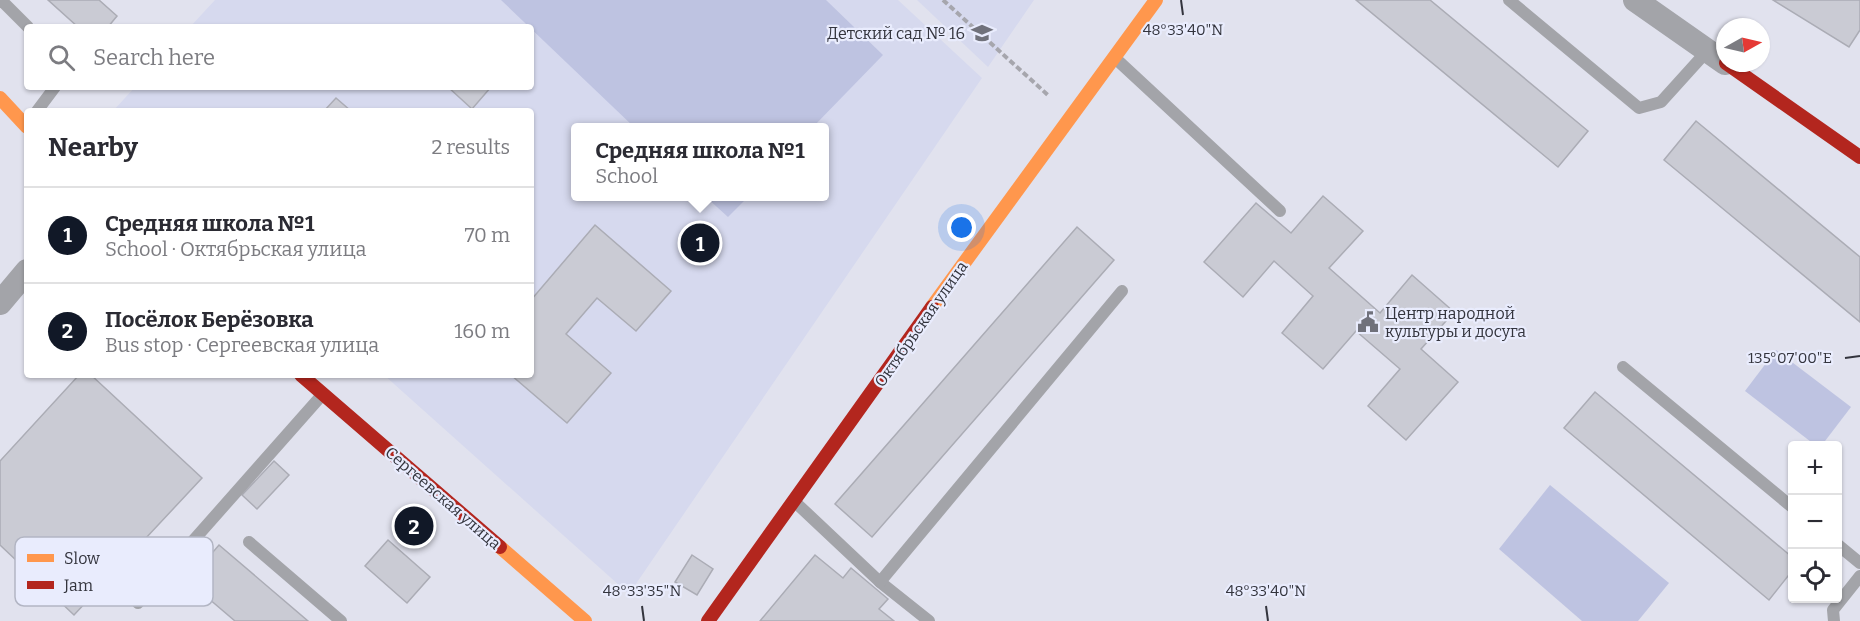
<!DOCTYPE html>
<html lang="en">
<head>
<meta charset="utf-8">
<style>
	body { margin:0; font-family:Bitter,serif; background:#f2f2f3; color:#2b2b33 }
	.controls { position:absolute; right:18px; bottom:18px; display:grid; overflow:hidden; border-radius:6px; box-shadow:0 2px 4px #0004 }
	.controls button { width:54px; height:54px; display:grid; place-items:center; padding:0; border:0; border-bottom:2px solid #e1e1e2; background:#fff; color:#2b2b33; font:30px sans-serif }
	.compass { position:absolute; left:1716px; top:18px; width:54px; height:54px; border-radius:50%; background:#fff; box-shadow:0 2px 4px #0004; rotate:82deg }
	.you { position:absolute; left:962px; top:228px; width:21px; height:21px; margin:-15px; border:4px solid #fff; border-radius:50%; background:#1a73e8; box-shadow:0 0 0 9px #1a73e833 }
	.badge { display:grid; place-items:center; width:39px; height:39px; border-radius:50%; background:#111827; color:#fff; font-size:20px; font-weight:700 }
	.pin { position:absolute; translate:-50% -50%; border:3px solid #fff; box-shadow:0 2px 6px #0006 }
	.popup { position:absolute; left:571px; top:123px; width:258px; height:78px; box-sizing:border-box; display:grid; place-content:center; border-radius:6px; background:#fff; filter:drop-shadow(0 2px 4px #0005); font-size:20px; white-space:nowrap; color:#7c7c81 }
	.popup b { font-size:22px; color:#2b2b33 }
	.popup::after { content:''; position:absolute; left:50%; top:100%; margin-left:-12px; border:12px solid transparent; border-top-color:#fff }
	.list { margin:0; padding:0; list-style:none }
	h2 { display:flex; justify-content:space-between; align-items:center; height:78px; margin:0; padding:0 24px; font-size:26px }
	h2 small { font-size:20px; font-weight:400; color:#7c7c81 }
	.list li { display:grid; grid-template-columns:39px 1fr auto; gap:18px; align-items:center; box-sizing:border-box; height:96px; padding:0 24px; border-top:2px solid #e1e1e2 }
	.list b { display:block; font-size:22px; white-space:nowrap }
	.list p { margin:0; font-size:20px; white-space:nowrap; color:#7c7c81 }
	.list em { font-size:20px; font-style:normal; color:#7c7c81 }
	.icon { flex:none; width:33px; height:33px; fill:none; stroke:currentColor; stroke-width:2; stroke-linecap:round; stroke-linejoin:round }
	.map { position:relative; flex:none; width:1860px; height:621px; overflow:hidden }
	.search { position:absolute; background:#fff; box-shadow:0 2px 4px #0004; left:24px; top:24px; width:510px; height:66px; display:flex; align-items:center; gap:15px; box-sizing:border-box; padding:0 21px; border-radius:6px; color:#7c7c81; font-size:22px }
	.panel { position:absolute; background:#fff; box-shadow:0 2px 4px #0004; left:24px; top:108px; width:510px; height:270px; border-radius:6px }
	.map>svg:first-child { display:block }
</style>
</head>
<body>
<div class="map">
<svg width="1860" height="621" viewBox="0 0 1860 621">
	<rect width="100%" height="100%" fill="#e1e2ee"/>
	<g fill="#d6d9ee" fill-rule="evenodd">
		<path d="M215 0H898L982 78 629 594 384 375H531V111H113L135 87H531V27H190ZM576 128H825V196H576Z"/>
		<path d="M917 0H1034L988 67Z"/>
	</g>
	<g fill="#bec3e1">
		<path d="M501 0H826L883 55 813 127H634Z"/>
		<path d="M706 197H748L728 217Z"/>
		<path d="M1776 350 1851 407 1822 445H1815L1745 391Z"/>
		<path d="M1550 485 1669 583 1638 621H1582L1499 549Z"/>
	</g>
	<g fill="#cacbd4" stroke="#abacb5" stroke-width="1.5">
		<path d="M48 0H99L117 16 108 27H78Z"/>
		<path d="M1356 0H1430L1588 131 1558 167Z"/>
		<path d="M1773 0H1860V30L1849 47Z"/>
		<path d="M448 87H491L472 109Z"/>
		<path d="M336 98 351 111H324Z"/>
		<path d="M1696 121 1860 257V322L1664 160Z"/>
		<path d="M1323 196 1363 231 1329 268 1380 313 1412 275 1454 312 1421 349 1458 382 1406 440 1368 406 1400 369 1356 331 1323 369 1282 333 1313 296 1274 261 1243 297 1204 262 1256 203 1291 233Z"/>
		<path d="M595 225 671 291 636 331 597 298 566 334 611 373 567 423 511 375H531V300Z"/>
		<path d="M1077 227 1114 260 872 537 835 504Z"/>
		<path d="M79 375H91L202 478 74 615 0 545V461Z"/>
		<path d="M1595 392 1792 557V571L1769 600 1564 428Z"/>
		<path d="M274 461 289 475 257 509 242 495Z"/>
		<path d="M388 540 430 577 407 603 365 566Z"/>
		<path d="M219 545 308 621H235L188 581Z"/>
		<path d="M692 555 713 569 697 595 675 582Z"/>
		<path d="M815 555 843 578 851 568 888 599 879 609 894 621H760Z"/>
	</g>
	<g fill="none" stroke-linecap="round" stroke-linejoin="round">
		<path stroke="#a6a6ad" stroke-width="4" stroke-dasharray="6 3" stroke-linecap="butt" d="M943 0 1049 96"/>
		<g stroke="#a3a4a9" stroke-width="12">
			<path d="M1 0 28 27"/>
			<path d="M1509 0 1639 108 1661 102 1708 50"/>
			<path d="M1115 58 1280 211"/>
			<path d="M37 111 55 87"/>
			<path d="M1623 367 1792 507"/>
			<path d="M795 502 880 582 929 621"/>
			<path d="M249 542 341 621"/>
			<path d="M1838 545 1860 563"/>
			<path d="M880 582 1122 291"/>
			<path d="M138 603 322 395"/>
			<path d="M1834 621 1833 610 1860 576"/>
		</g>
		<g stroke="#a3a4a9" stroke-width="24">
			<path d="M1635 0 1725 63"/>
			<path d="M0 303 27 271"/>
		</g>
		<g stroke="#ff974d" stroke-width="14">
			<path d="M0 98 27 127"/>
			<path d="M932 307 1156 0"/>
			<path d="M500 547 585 621"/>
		</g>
		<g stroke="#b3261e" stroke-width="14">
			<path d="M1726 63 1860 157"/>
			<path d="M301 375 500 547"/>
			<path d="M708 621 932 307"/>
		</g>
	</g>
	<path fill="none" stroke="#33343d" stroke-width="2" d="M1181 0 1183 15M1845 358 1860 356M642 606 644 621M1266 606 1268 621"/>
	<defs>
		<symbol id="school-bare" viewBox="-9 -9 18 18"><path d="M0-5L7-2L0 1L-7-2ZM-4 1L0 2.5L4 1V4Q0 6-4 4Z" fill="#70717b" stroke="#e9ecfd" stroke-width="2.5" paint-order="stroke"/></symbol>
		<symbol id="civic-bare" viewBox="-9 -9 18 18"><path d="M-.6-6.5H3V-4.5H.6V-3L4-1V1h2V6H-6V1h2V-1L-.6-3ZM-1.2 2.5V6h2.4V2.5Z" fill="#70717b" stroke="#e9ecfd" stroke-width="2.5" paint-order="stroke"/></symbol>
	</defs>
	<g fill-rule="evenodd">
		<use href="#school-bare" x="967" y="18" width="30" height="30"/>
		<use href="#civic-bare" x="1353" y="307" width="30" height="30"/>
	</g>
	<g text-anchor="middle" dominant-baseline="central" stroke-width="4.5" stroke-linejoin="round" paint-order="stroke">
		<g font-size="16" fill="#33343d" stroke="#e9ecfd" text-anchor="end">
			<text x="965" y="33">Детский сад № 16</text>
			<text x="1385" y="313" text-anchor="start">Центр народной<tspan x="1385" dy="18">культуры и досуга</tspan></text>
		</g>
		<g font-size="16" fill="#33343d" stroke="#e9ecfd">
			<text transform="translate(921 324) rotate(-55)">Октябрьская улица</text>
			<text transform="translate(443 498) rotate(41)">Сергеевская улица</text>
		</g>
	</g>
	<rect x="15" y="537" width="198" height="69" rx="9" fill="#e9ecfd" stroke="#b2b5c3" stroke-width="1.5"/>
	<rect x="27" y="554" width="27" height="8" fill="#ff974d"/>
	<rect x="27" y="581" width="27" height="8" fill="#b3261e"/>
	<g font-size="16" fill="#33343d">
		<text x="64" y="564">Slow</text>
		<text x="64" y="591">Jam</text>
	</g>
	<g font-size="15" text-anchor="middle" fill="#33343d" stroke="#e9ecfd" stroke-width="4.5" stroke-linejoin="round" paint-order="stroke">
		<text x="1183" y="35">48°33'40"N</text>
		<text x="1790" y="363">135°07'00"E</text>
		<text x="642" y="596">48°33'35"N</text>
		<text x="1266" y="596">48°33'40"N</text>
	</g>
</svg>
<div class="controls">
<button>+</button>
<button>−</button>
<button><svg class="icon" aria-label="locate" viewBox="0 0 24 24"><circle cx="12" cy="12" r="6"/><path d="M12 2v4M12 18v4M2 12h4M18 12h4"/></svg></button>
</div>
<svg class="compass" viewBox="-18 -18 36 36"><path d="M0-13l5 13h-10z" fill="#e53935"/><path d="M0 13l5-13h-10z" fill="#7c7c81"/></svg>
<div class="you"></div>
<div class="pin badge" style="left:700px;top:243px">1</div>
<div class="popup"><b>Средняя школа №1</b>School</div>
<div class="pin badge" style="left:414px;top:526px">2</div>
<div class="search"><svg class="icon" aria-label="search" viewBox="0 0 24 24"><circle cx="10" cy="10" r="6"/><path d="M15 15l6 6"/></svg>Search here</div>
<section class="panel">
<h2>Nearby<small>2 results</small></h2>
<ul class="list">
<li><span class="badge">1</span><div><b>Средняя школа №1</b><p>School · Октябрьская улица</p></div><em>70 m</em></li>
<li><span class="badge">2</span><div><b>Посёлок Берёзовка</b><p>Bus stop · Сергеевская улица</p></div><em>160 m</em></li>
</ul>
</section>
</div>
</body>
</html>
